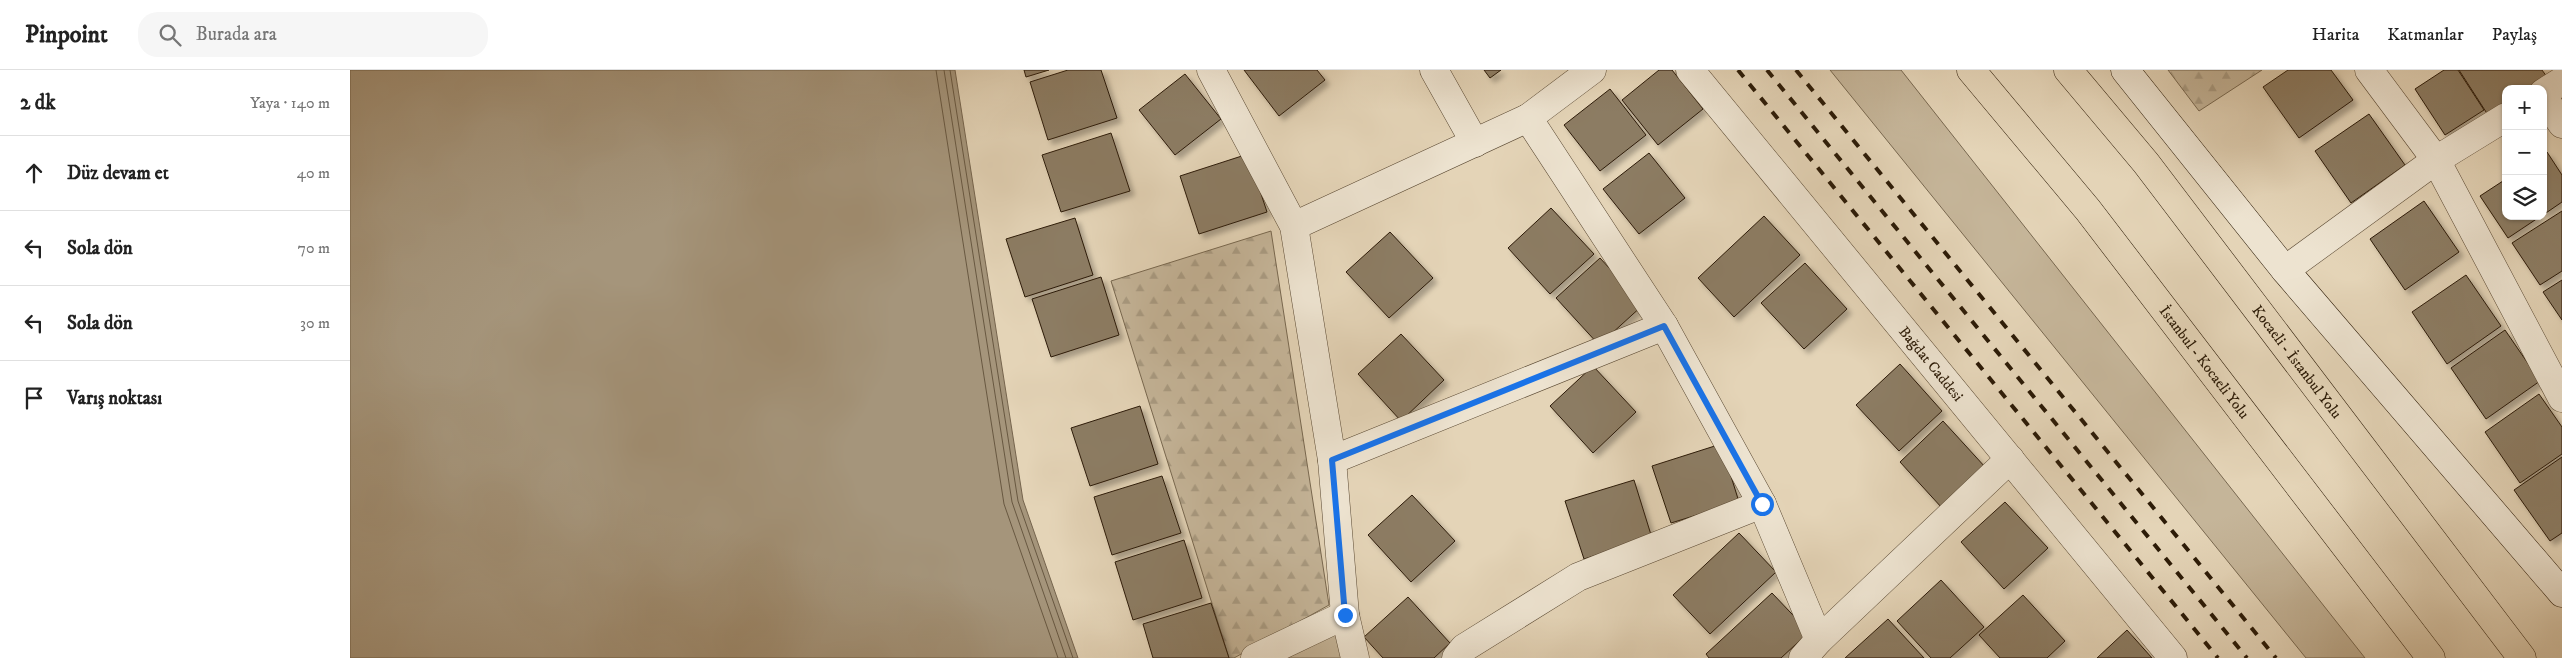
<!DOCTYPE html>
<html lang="tr">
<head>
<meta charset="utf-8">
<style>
	body { margin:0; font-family:"IM FELL DW Pica",serif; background:#f6f6f6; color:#222 }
	.controls { position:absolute; right:15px; top:15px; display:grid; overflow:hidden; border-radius:10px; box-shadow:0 1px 4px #0004 }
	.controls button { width:45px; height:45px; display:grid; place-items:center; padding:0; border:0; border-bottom:1px solid #e0e0e0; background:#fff; color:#222; font:25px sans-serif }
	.stop { position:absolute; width:15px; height:15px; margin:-11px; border:4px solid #1a73e8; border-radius:50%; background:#fff }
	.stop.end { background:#1a73e8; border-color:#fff; box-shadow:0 1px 5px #0008 }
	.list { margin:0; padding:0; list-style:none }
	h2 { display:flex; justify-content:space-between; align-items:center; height:65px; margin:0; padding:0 20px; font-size:21px }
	h2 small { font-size:16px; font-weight:400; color:#767676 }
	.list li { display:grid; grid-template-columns:32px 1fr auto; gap:15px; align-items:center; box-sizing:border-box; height:75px; padding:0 20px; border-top:1px solid #e0e0e0 }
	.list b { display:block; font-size:19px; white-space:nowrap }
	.list em { font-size:16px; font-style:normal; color:#767676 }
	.icon { flex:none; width:28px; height:28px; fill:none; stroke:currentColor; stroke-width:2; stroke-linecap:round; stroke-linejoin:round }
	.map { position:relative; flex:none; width:2212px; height:588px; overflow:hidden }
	header { display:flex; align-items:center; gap:30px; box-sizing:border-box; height:70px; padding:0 25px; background:#fff; border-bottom:1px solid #e0e0e0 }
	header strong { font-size:24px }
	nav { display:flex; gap:28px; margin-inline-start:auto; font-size:18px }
	.search { width:350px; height:45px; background:#f6f6f6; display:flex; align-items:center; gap:12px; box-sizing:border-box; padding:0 18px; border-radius:20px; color:#767676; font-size:19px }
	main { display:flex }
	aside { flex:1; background:#fff }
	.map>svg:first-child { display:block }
</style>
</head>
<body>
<header>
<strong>Pinpoint</strong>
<div class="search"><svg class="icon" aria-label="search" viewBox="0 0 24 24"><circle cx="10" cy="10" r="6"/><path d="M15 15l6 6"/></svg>Burada ara</div>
<nav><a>Harita</a><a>Katmanlar</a><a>Paylaş</a></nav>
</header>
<main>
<aside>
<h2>2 dk<small>Yaya · 140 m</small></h2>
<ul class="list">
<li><svg class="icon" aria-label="ahead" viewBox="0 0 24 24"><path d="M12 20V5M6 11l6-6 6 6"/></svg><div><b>Düz devam et</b></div><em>40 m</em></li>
<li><svg class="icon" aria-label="left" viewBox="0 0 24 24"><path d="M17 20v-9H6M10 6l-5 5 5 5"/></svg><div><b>Sola dön</b></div><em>70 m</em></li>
<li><svg class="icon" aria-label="left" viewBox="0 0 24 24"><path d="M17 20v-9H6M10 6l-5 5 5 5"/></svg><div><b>Sola dön</b></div><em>30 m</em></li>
<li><svg class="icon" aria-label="arrive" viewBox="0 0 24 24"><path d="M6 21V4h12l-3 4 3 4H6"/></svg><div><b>Varış noktası</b></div></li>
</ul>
</aside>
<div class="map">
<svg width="2212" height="588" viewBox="0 0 2212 588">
	<defs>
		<pattern id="forest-firs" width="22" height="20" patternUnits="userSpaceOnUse" patternTransform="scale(1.25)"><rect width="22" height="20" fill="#c5b599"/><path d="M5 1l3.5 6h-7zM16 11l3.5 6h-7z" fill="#a99b82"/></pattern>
		<filter id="shadow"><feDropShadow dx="4.5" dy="4.5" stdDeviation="2.5" flood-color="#0004"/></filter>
	</defs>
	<rect width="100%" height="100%" fill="#e4d4b7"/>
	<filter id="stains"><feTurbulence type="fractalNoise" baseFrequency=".004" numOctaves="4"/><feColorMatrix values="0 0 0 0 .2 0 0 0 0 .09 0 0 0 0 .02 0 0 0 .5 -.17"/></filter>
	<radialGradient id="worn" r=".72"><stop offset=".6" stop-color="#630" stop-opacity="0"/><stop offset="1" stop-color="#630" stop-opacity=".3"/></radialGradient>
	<g fill="#c5b599" stroke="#786850">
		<path d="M1480 0H1551L2015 588H1956Z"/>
		<path d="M995 545 1005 588H905Z"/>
	</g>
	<g fill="url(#forest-firs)" stroke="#786850">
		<path d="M1818 0H1912L1849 41Z"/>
		<path d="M921 161 979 535 884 588H879L761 211Z"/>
	</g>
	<path fill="#a5957b" stroke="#75644d" d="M0 0H605L673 430 728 588H0Z"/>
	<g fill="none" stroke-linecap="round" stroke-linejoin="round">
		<g stroke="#685841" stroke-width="1">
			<path d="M586 0 654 434 708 588"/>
			<path d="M594 0 662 432 716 588"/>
			<path d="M600 0 668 431 723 588"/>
		</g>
	</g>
	<g fill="#8c7b63" stroke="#2c1b07" filter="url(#shadow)">
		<path d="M674 0H699L676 7Z"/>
		<path d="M718 0H751L767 48 698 70 680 12Z"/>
		<path d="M894 0H967L975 10 929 46Z"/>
		<path d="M1134 0H1151L1140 8Z"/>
		<path d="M1309 0H1322L1353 39 1308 75 1272 30Z"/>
		<path d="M1938 0H1981L2003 30 1949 68 1913 17Z"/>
		<path d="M2094 0H2108L2134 40 2095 65 2065 19Z"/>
		<path d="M2109 0H2192L2197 7 2179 19H2156V33L2138 45Z"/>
		<path d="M835 4 871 49 825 85 789 40Z"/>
		<path d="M1260 19 1296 65 1250 101 1214 55Z"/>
		<path d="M2019 44 2055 95 2001 133 1965 81Z"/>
		<path d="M761 63 780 121 711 142 692 85Z"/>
		<path d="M2197 82 2212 105V132L2193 145V84Z"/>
		<path d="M1299 83 1335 128 1289 164 1253 119Z"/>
		<path d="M898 84 917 142 849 164 830 106Z"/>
		<path d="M2156 109V146H2191L2158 168 2130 126Z"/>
		<path d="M2074 131 2109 182 2055 220 2020 169Z"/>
		<path d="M1201 138 1244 184 1200 224 1158 178Z"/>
		<path d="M2212 141V201L2190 215 2162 173Z"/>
		<path d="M1414 146 1450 185 1384 247 1348 208Z"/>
		<path d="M725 148 743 205 675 227 656 169Z"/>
		<path d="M1040 162 1083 208 1039 248 996 202Z"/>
		<path d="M1250 188 1293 235 1249 275 1206 228Z"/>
		<path d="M1455 193 1497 239 1454 279 1411 233Z"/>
		<path d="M2116 205 2151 256 2097 294 2062 242Z"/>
		<path d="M751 207 769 265 701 287 682 229Z"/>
		<path d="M2212 210V250L2193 222Z"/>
		<path d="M2155 260 2190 311 2136 349 2101 298Z"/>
		<path d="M1051 264 1094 310 1051 351 1008 304Z"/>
		<path d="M1550 294 1592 341 1549 381 1506 335Z"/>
		<path d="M1243 296 1286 342 1243 383 1200 336Z"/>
		<path d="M2189 324 2212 357V384L2170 413 2135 362Z"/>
		<path d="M790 336 808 394 740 416 721 358Z"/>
		<path d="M1593 351 1636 398 1592 438 1550 392Z"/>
		<path d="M1371 374 1389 432 1321 453 1302 396Z"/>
		<path d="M2212 387V463L2200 471 2164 420Z"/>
		<path d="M812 406 831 463 762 485 744 427Z"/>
		<path d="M1284 410 1302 468 1234 489 1215 431Z"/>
		<path d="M1062 425 1105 471 1061 512 1018 465Z"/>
		<path d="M1655 432 1698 478 1654 519 1611 472Z"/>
		<path d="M1389 463 1426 502 1360 564 1323 525Z"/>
		<path d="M834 470 852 528 783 550 765 492Z"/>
		<path d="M1591 510 1634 557 1600 588H1581L1547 551Z"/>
		<path d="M1422 523 1459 562 1431 588H1359L1356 584Z"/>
		<path d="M1673 525 1715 571 1697 588H1650L1629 565Z"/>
		<path d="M1058 527 1100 573 1084 588H1033L1014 567Z"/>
		<path d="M861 533 879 588H803L793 554Z"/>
		<path d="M1538 549 1574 588H1495Z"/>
		<path d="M1777 560 1802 588H1747Z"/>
	</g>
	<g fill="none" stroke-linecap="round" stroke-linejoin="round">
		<defs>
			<g id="street">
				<path d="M861 0 944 156 982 390 995 545 1005 588"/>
				<path d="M1084 0 1125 73"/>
				<path id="s1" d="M1340 0 1823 588"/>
				<path d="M2019 0 2086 90 2212 328"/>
				<path d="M2193 23 2212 11"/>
				<path d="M2193 27 2212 54"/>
				<path d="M1178 48 1314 256 1412 434 1469 570"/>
				<path d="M944 156 1178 48 1242 0"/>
				<path d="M1935 200 2086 90 2156 47"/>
				<path d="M982 390 1314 256"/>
				<path d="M905 588 995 545"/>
				<path d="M1106 588 1114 578 1228 507 1412 434"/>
				<path d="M1453 588 1469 570 1660 389"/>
			</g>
			<path id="secondary" d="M1775 0 1935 200 2212 523"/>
			<g id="highway">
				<path id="s2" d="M1621 0 1738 140 2081 588"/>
				<path id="s3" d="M1718 0 1796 93 2172 588"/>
			</g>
		</defs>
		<use href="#street" stroke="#5a4933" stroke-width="29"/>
		<use href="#secondary" stroke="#2c1b07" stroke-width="29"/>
		<use href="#highway" stroke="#2c1b07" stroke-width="29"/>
		<use href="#street" stroke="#ede3d0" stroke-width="28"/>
		<use href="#secondary" stroke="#ede3d0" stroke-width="28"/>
		<use href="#highway" stroke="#e4d4b7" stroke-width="28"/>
		<g stroke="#2c1b07" stroke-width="4" stroke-dasharray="9 9" stroke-linecap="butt">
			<path d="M1388 0 1868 588"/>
			<path d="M1417 0 1897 588"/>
			<path d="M1446 0 1926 588"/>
		</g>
	</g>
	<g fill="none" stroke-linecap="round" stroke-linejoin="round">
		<path stroke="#1a73e8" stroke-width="6" d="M995 545 982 390 1314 256 1412 434"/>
	</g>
	<g text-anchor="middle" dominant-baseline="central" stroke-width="5" stroke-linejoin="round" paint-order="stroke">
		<g font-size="15" fill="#2c1b07" stroke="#ede3d0">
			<text stroke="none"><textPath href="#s2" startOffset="374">İstanbul - Kocaeli Yolu</textPath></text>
			<text stroke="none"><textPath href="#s3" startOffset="371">Kocaeli - İstanbul Yolu</textPath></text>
			<text stroke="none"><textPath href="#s1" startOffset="380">Bağdat Caddesi</textPath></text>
		</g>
	</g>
	<rect width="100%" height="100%" filter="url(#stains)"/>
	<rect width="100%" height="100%" fill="url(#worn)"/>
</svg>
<div class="controls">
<button>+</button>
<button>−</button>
<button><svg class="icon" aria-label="layers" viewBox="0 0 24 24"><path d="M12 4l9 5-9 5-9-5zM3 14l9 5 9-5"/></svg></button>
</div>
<div class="stop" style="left:1412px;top:434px"></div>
<div class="stop end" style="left:995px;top:545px"></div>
</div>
</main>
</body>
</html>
